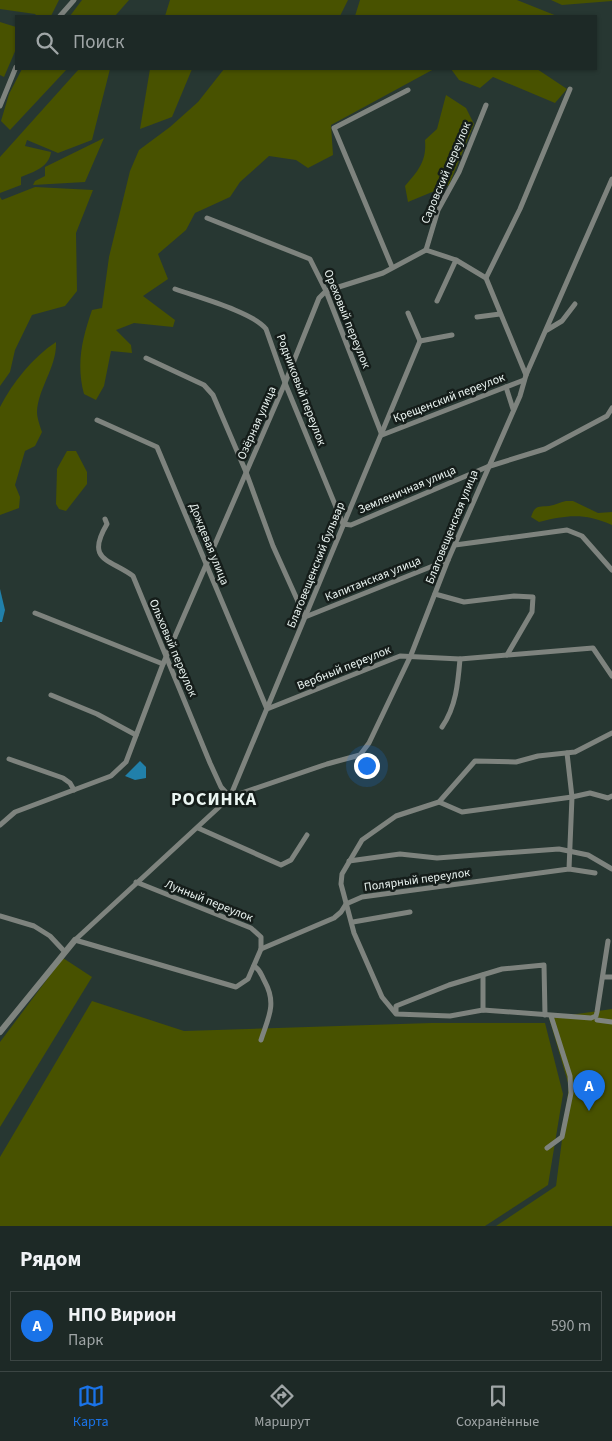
<!DOCTYPE html>
<html lang="ru">
<head>
<meta charset="utf-8">
<style>
	body { margin:0; font-family:"Source Sans 3",sans-serif; background:#2a3532; color:#f1f3f6 }
	.you { position:absolute; left:366px; top:765px; width:18px; height:18px; margin:-12px; border:4px solid #fff; border-radius:50%; background:#1a73e8; box-shadow:0 0 0 8px #1a73e833 }
	.badge { display:grid; place-items:center; width:32px; height:32px; border-radius:50%; background:#1a73e8; color:#fff; font-size:16px; font-weight:700 }
	.pin { position:absolute; translate:-50% -41px; filter:drop-shadow(0 1px 2px #0008) }
	.pin::after { content:''; position:absolute; top:26px; width:18px; height:15px; background:inherit; clip-path:polygon(0 0,100% 0,50% 100%) }
	.list { margin:0; padding:0; list-style:none }
	h2 { display:flex; justify-content:space-between; align-items:center; height:65px; margin:0; padding:0 20px; font-size:21px }
	h2 small { font-size:16px; font-weight:400; color:#a0a6a7 }
	.list li { display:grid; grid-template-columns:32px 1fr auto; gap:15px; align-items:center; box-sizing:border-box; height:70px; margin:0 10px 10px; padding:0 10px; border:1px solid #3b4543; border-radius:0px }
	.list b { display:block; font-size:19px; white-space:nowrap }
	.list p { margin:0; font-size:16px; white-space:nowrap; color:#a0a6a7 }
	.list em { font-size:16px; font-style:normal; color:#a0a6a7 }
	.icon { flex:none; width:28px; height:28px; fill:none; stroke:currentColor; stroke-width:2; stroke-linecap:round; stroke-linejoin:round }
	.map { position:relative; flex:none; width:612px; height:1226px; overflow:hidden }
	.search { position:absolute; background:#1d2926; box-shadow:0 1px 4px #0004; left:15px; right:15px; top:15px; height:55px; display:flex; align-items:center; gap:12px; box-sizing:border-box; padding:0 18px; border-radius:0px; color:#a0a6a7; font-size:19px }
	.sheet { height:145px; background:#1d2926 }
	nav { display:flex; justify-content:space-around; align-items:center; box-sizing:border-box; height:70px; border-top:1px solid #3b4543; background:#1d2926; font-size:14px; color:#a0a6a7 }
	nav a { display:grid; justify-items:center; gap:2px }
	nav .on { color:#1a73e8 }
	.map>svg:first-child { display:block }
</style>
</head>
<body>
<div class="map">
<svg width="612" height="1226" viewBox="0 0 612 1226">
	<rect width="100%" height="100%" fill="#273732"/>
	<g fill="#485200">
		<path d="M0 0H59L51 16H37L35 14 0 9Z"/>
		<path d="M82 0H129L115 16H70Z"/>
		<path d="M170 0H348L340 16H165Z"/>
		<path d="M360 0H517L557 16H355Z"/>
		<path d="M551 0H612V1L562 5Z"/>
		<path d="M0 22 16 27V49L4 77 0 75Z"/>
		<path d="M22 69H67L10 130 1 121 9 94Z"/>
		<path d="M79 69H110L92 140 58 153 27 140 25 146 51 152C49 167 34 172 21 177V185L0 193V157Z"/>
		<path d="M150 69H192L172 117 140 129Z"/>
		<path d="M224 69H434L331 125 333 155 308 168 296 160 269 156 240 182 230 197 195 213 186 230 158 254 168 279 143 296 175 320 173 327 134 323 116 330 131 345 132 353 111 351 104 386 96 400 84 394C76 364 82 339 92 310L102 308 109 257 130 171 139 150 170 127 198 102Z"/>
		<path d="M451 69H537L567 89 555 103 493 77 480 88 459 80Z"/>
		<path d="M446 95 466 108 474 124 449 185 408 202 405 186C418 171 427 161 425 140L437 129Z"/>
		<path d="M104 138 85 182 33 185 35 181 45 176V167Z"/>
		<path d="M35 187 93 190 76 233 77 291 65 306 32 315 15 350 10 372 0 386V197L2 200Z"/>
		<path d="M56 342C57 367 38 388 37 412 37 418 40 426 42 432L35 446 25 451 15 485 20 497 19 508 0 515V407C13 382 32 358 56 342Z"/>
		<path d="M67 451H76L87 472V484L66 511 59 509 56 504 57 469Z"/>
		<path d="M566 501H573L598 513 612 512V525C584 513 568 515 539 522L531 517C535 505 538 507 549 506 555 505 561 502 566 501Z"/>
		<path d="M63 958 92 977 0 1127V1042Z"/>
		<path d="M92 1001 184 1031 431 1023H545L563 1094 548 1185 485 1226H0V1157Z"/>
		<path d="M612 1009V1226H496L556 1186 569 1086 549 1018Z"/>
	</g>
	<g fill="#2180aa">
		<path d="M0 589 5 610 2 622H0Z"/>
		<path d="M140 761 146 767V778L135 780 125 776Z"/>
	</g>
	<g fill="none" stroke-linecap="round" stroke-linejoin="round">
		<g stroke="#7e837e" stroke-width="5">
			<path d="M60 16 74 0"/>
			<path d="M0 106 16 67"/>
			<path d="M207 218 310 259 326 291 382 435 524 380"/>
			<path d="M426 250 456 260 486 278 526 375"/>
			<path d="M426 250 438 210 459 172 486 105"/>
			<path d="M392 267 334 128 408 90"/>
			<path d="M486 278 520 209 570 89"/>
			<path d="M175 289C197 297 253 312 266 329L285 383 343 524 351 525 487 467 545 449 607 416 612 408"/>
			<path d="M437 301 456 260"/>
			<path d="M408 313 420 341"/>
			<path d="M477 317 500 314"/>
			<path d="M547 330 562 321 575 304"/>
			<path d="M420 341 452 335"/>
			<path d="M146 358 204 385 213 395 246 472 273 546 305 617 448 560"/>
			<path d="M506 387 513 409"/>
			<path d="M97 420 157 447 267 709 400 656 460 659 593 648 612 676"/>
			<path d="M105 519 107 524C85 561 110 559 133 576L210 763 221 787 230 797"/>
			<path d="M455 545 567 530 582 536 612 570"/>
			<path d="M435 594 464 602 514 596 533 597 532 612 507 655"/>
			<path d="M35 613 163 664"/>
			<path d="M51 695 97 714 136 735"/>
			<path d="M442 727C456 707 458 683 460 659"/>
			<path d="M9 759 63 778 70 783 74 790"/>
			<path d="M230 797 327 764 360 755 369 743 411 655 448 560 520 396 526 375 612 179"/>
			<path d="M439 802 462 812 572 797 590 793 608 798 612 796"/>
			<path d="M0 825 15 812 111 776 126 762 163 664 285 383 319 298 326 291 383 273 426 250"/>
			<path d="M198 828 281 865 291 860 307 835"/>
			<path d="M349 861 400 854 437 858 559 849 588 855 612 869"/>
			<path d="M569 869 595 873"/>
			<path d="M136 882 251 928 261 937V949"/>
			<path d="M0 916 34 926 50 936 64 951"/>
			<path d="M353 922 410 912"/>
			<path d="M75 940 230 797 420 341"/>
			<path d="M75 940 236 987 248 979 261 949 334 918 341 912 346 904 362 897 569 869 572 797 567 753"/>
			<path d="M608 941 597 1012 596 1016 591 1018 483 1010 450 1016 396 1014 382 997 354 933 341 884 342 874 362 840 396 816 439 802 475 761 516 762 538 756 575 752 612 733"/>
			<path d="M254 966C261 970 261 975 265 982 277 1004 268 1018 261 1040"/>
			<path d="M483 975V1010"/>
			<path d="M603 977H612"/>
			<path d="M396 1013V1006L449 985 502 969 544 965 545 1015"/>
			<path d="M597 1020 612 1022"/>
			<path d="M547 1148 562 1137 571 1093 570 1076 551 1016"/>
		</g>
		<path stroke="#7e837e" stroke-width="6" d="M0 1032 75 940"/>
	</g>
	<g text-anchor="middle" dominant-baseline="central" stroke-width="5" stroke-linejoin="round" paint-order="stroke">
		<g font-size="12" fill="#ebf5f2" stroke="#151d1a">
			<text transform="translate(446 173) rotate(-67)">Саровский переулок</text>
			<text transform="translate(347 319) rotate(68)">Ореховый переулок</text>
			<text transform="translate(301 390) rotate(69)">Родниковый переулок</text>
			<text transform="translate(449 398) rotate(-21)">Крещенский переулок</text>
			<text transform="translate(257 423) rotate(-66)">Озёрная улица</text>
			<text transform="translate(407 490) rotate(-23)">Земленичная улица</text>
			<text transform="translate(452 527) rotate(-68)">Благовещенская улица</text>
			<text transform="translate(209 544) rotate(68)">Дождевая улица</text>
			<text transform="translate(316 565) rotate(-68)">Благовещенский бульвар</text>
			<text transform="translate(373 579) rotate(-22)">Капитанская улица</text>
			<text transform="translate(173 648) rotate(67)">Ольховый переулок</text>
			<text transform="translate(344 668) rotate(-22)">Вербный переулок</text>
			<text transform="translate(417 880) rotate(-8)">Полярный переулок</text>
			<text transform="translate(209 901) rotate(22)">Лунный переулок</text>
		</g>
		<g font-size="18" font-weight="bold" letter-spacing="1" fill="#ebf5f2" stroke="#151d1a">
			<text x="214" y="799">РОСИНКА</text>
		</g>
	</g>
</svg>
<div class="you"></div>
<div class="pin badge" style="left:589px;top:1111px">A</div>
<div class="search"><svg class="icon" aria-label="search" viewBox="0 0 24 24"><circle cx="10" cy="10" r="6"/><path d="M15 15l6 6"/></svg>Поиск</div>
</div>
<section class="sheet">
<h2>Рядом<small></small></h2>
<ul class="list">
<li><span class="badge">A</span><div><b>НПО Вирион</b><p>Парк</p></div><em>590 m</em></li>
</ul>
</section>
<nav>
<a class="on"><svg class="icon" aria-label="map" viewBox="0 0 24 24"><path d="M3 6l6-2 6 2 6-2v14l-6 2-6-2-6 2zM9 4v14M15 6v14"/></svg>Карта</a>
<a><svg class="icon" aria-label="directions" viewBox="0 0 24 24"><path d="M12 3l9 9-9 9-9-9zM9 14v-3h6M13 9l2 2-2 2"/></svg>Маршрут</a>
<a><svg class="icon" aria-label="saved" viewBox="0 0 24 24"><path d="M7 4h10v16l-5-4-5 4z"/></svg>Сохранённые</a>
</nav>
</body>
</html>
